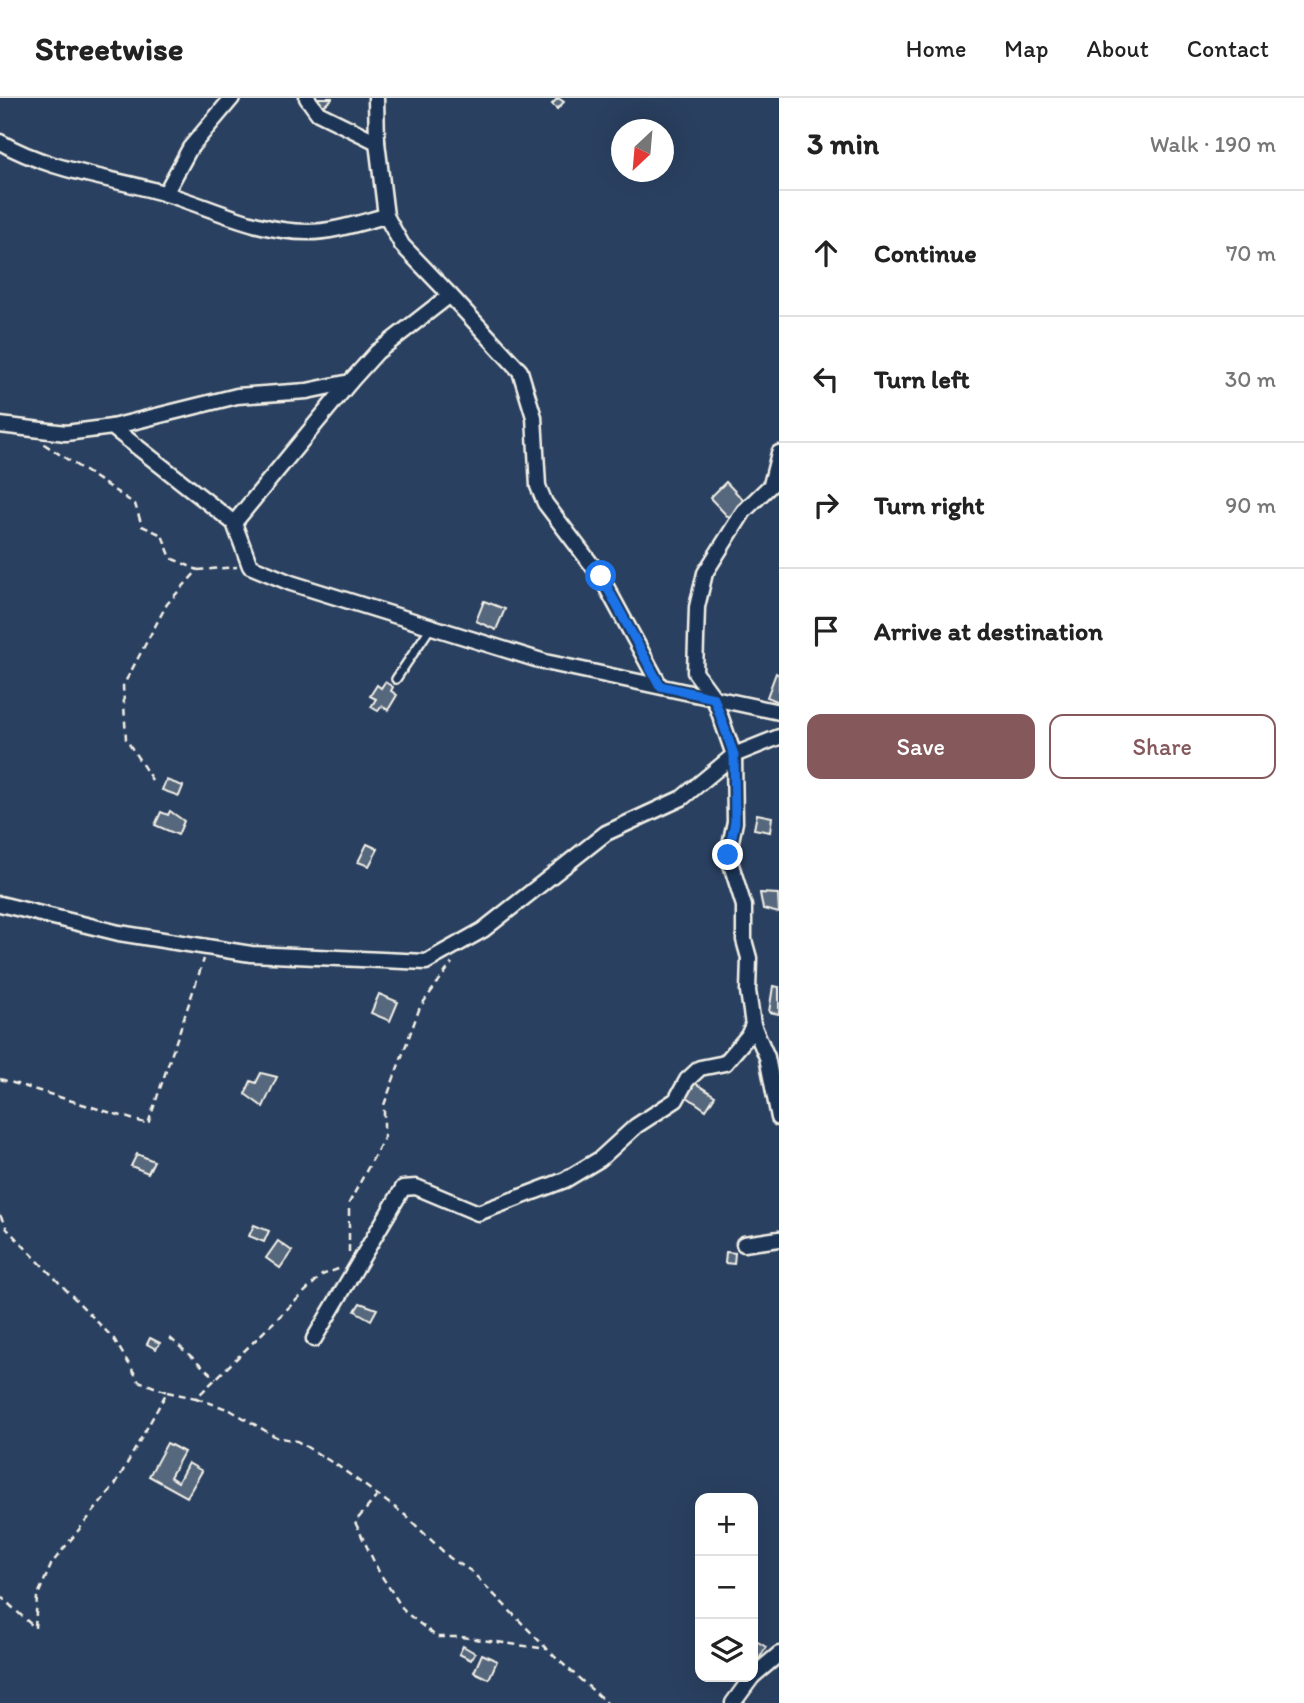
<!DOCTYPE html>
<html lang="en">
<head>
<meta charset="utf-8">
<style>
	body { margin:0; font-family:Itim,sans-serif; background:#f2f2f2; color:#222 }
	.controls { position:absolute; right:21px; bottom:21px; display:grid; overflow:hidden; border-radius:14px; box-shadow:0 7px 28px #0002 }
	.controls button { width:63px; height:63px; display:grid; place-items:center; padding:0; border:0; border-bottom:2px solid #e0e0e0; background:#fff; color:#222; font:35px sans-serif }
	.compass { position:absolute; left:611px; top:21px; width:63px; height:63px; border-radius:50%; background:#fff; box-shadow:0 7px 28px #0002; rotate:206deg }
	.stop { position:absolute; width:21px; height:21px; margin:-16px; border:5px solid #1a73e8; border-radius:50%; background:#fff }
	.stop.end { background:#1a73e8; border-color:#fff; box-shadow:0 2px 7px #0008 }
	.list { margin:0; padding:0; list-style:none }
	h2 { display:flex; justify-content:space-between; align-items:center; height:91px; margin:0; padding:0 28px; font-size:30px }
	h2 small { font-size:23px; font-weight:400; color:#767676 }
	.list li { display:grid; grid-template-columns:46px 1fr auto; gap:21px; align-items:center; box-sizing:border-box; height:126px; padding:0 28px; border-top:2px solid #e0e0e0 }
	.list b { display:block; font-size:26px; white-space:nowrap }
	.list em { font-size:23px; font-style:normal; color:#767676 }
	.actions { display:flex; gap:14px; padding:21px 28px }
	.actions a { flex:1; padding:16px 0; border:2px solid #85585c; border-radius:14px; text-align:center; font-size:24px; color:#85585c }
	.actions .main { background:#85585c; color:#fff }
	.icon { flex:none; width:38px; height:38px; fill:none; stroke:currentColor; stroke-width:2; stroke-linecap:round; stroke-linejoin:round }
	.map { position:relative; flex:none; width:779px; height:1605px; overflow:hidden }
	header { display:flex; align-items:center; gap:42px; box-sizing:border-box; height:98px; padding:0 35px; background:#fff; border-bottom:2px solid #e0e0e0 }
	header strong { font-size:33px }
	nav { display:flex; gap:38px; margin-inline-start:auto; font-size:24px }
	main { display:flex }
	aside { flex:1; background:#fff }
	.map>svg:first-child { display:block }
</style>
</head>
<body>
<header>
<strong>Streetwise</strong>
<nav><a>Home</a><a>Map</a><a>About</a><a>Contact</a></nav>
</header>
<main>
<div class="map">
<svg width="779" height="1605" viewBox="0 0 779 1605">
	<rect width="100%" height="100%" fill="#2a4060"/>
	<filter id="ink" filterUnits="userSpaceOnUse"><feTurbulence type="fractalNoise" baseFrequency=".0143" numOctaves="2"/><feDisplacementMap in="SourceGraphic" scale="14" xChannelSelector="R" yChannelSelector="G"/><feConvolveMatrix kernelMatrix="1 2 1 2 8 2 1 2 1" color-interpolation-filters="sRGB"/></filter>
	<g filter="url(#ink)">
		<g fill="#56677d" stroke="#f4f1e8" stroke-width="2">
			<path d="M311 0H332V1L320 11Z"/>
			<path d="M558 0 564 4 557 11 552 6Z"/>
			<path d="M726 384 747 406 731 422 710 400Z"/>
			<path d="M484 503 505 511 496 532 476 523Z"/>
			<path d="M776 575 779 577V604L767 599Z"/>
			<path d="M385 584 393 589 391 593 397 597 388 612 382 608 378 613 371 609 376 601 370 598 377 587 381 590Z"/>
			<path d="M166 682 183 688 179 698 162 692Z"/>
			<path d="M170 713 184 723 178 737 155 727 161 714 168 717Z"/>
			<path d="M757 716 772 719 770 734 754 731Z"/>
			<path d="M367 746 378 751 369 768 358 764Z"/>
			<path d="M760 795 778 796 779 815 763 811Z"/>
			<path d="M773 888 779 889V916L769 914Z"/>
			<path d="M379 896 398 904 390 923 371 915Z"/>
			<path d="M261 975 277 979 263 1009 245 996 251 983 256 985Z"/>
			<path d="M692 983 715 998 706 1012 683 996Z"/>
			<path d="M137 1056 154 1063 148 1075 131 1068Z"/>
			<path d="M254 1127 269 1133 264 1144 249 1138Z"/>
			<path d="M278 1143 292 1153 280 1170 266 1160Z"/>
			<path d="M726 1154 735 1155 734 1166 725 1165Z"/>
			<path d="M360 1205 377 1211 371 1222 355 1213Z"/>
			<path d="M150 1240 160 1245 156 1251 147 1246Z"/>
			<path d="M167 1345 184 1354 170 1379 178 1384 188 1365 202 1373 187 1399 149 1378Z"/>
			<path d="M753 1541 766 1549 759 1561 753 1557Z"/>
			<path d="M463 1548 475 1555 471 1562 459 1556Z"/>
			<path d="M482 1556 497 1563 489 1581 474 1574Z"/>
		</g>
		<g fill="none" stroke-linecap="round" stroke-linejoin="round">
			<defs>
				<path id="lane" d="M396 581 431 529"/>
				<g id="street">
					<path d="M307 0 318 15 377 44"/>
					<path d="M376 0 377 44 386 118"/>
					<path d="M0 44C50 73 109 79 163 95 211 109 256 134 308 134 333 134 362 124 386 118L402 147 450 197 377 254 350 284 307 293 237 298 112 329"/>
					<path d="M165 96 190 50 232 0"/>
					<path d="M450 197 520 273 534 319 538 388 545 405 601 479 660 588"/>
					<path d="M0 327 66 335 112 329 234 425 250 468 291 485 545 564 779 614"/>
					<path d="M779 355 771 387 744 413 705 475 697 509 695 574 714 600 734 657 779 639"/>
					<path d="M234 425 350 284"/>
					<path d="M0 806 119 835 251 856 426 864 483 832 606 735 682 700 734 657"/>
					<path d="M753 927 767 959 779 1020"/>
					<path d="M744 1146 779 1141"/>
					<path d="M314 1241 403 1090 416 1089 478 1115 565 1082 600 1061 636 1028 676 1002 687 982 700 970 725 965 748 938 753 927 748 893 749 860 744 842V808L728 757 735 724 734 657"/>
					<path d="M753 1578 779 1556"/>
					<path d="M733 1605 752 1579"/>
				</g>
			</defs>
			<use href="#lane" stroke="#f4f1e8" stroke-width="12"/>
			<use href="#street" stroke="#f4f1e8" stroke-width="19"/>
			<g stroke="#f4f1e8" stroke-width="2.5" stroke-dasharray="7 5" stroke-linecap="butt">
				<path d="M44 346 135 406 142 428 162 437 171 460 198 472"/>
				<path d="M152 682 126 641 123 588 167 506 198 472 237 469"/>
				<path d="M0 981 148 1026 204 861"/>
				<path d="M0 1117 7 1131 114 1241 139 1283 167 1294 115 1387 52 1465 37 1499 35 1530 0 1498"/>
				<path d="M349 1154V1105L384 1040V1007L420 909 452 865"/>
				<path d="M170 1240 216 1280"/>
				<path d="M167 1294 196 1300 322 1177 341 1170"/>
				<path d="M196 1300 230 1312 276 1339 297 1343 338 1368 405 1417 450 1460 471 1473 555 1559 607 1605"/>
				<path d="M378 1397 355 1424 379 1474 405 1514 437 1539H461L547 1551"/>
			</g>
			<use href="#lane" stroke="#1d3557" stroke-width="7"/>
			<use href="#street" stroke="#1d3557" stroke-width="14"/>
		</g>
	</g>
	<g fill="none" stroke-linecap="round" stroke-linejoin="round" filter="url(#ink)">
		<path stroke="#1a73e8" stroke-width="9" d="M601 478 660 588 714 600 734 657 735 724 728 757"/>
	</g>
</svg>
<div class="controls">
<button>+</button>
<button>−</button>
<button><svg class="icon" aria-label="layers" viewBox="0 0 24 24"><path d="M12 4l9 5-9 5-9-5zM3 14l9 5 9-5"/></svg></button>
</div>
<svg class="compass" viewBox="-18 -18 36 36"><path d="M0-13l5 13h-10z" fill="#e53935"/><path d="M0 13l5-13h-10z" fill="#767676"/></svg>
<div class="stop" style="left:601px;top:478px"></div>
<div class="stop end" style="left:728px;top:757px"></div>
</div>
<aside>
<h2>3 min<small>Walk · 190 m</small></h2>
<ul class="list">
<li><svg class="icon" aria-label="ahead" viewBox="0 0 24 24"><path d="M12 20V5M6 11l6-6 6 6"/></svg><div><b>Continue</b></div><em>70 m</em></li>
<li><svg class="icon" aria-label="left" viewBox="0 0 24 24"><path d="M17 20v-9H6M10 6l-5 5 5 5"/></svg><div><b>Turn left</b></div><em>30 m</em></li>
<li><svg class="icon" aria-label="right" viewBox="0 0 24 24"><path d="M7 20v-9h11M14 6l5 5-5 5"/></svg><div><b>Turn right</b></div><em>90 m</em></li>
<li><svg class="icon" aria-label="arrive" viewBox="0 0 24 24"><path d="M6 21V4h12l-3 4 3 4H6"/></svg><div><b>Arrive at destination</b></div></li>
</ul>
<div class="actions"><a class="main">Save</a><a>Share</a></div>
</aside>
</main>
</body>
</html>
